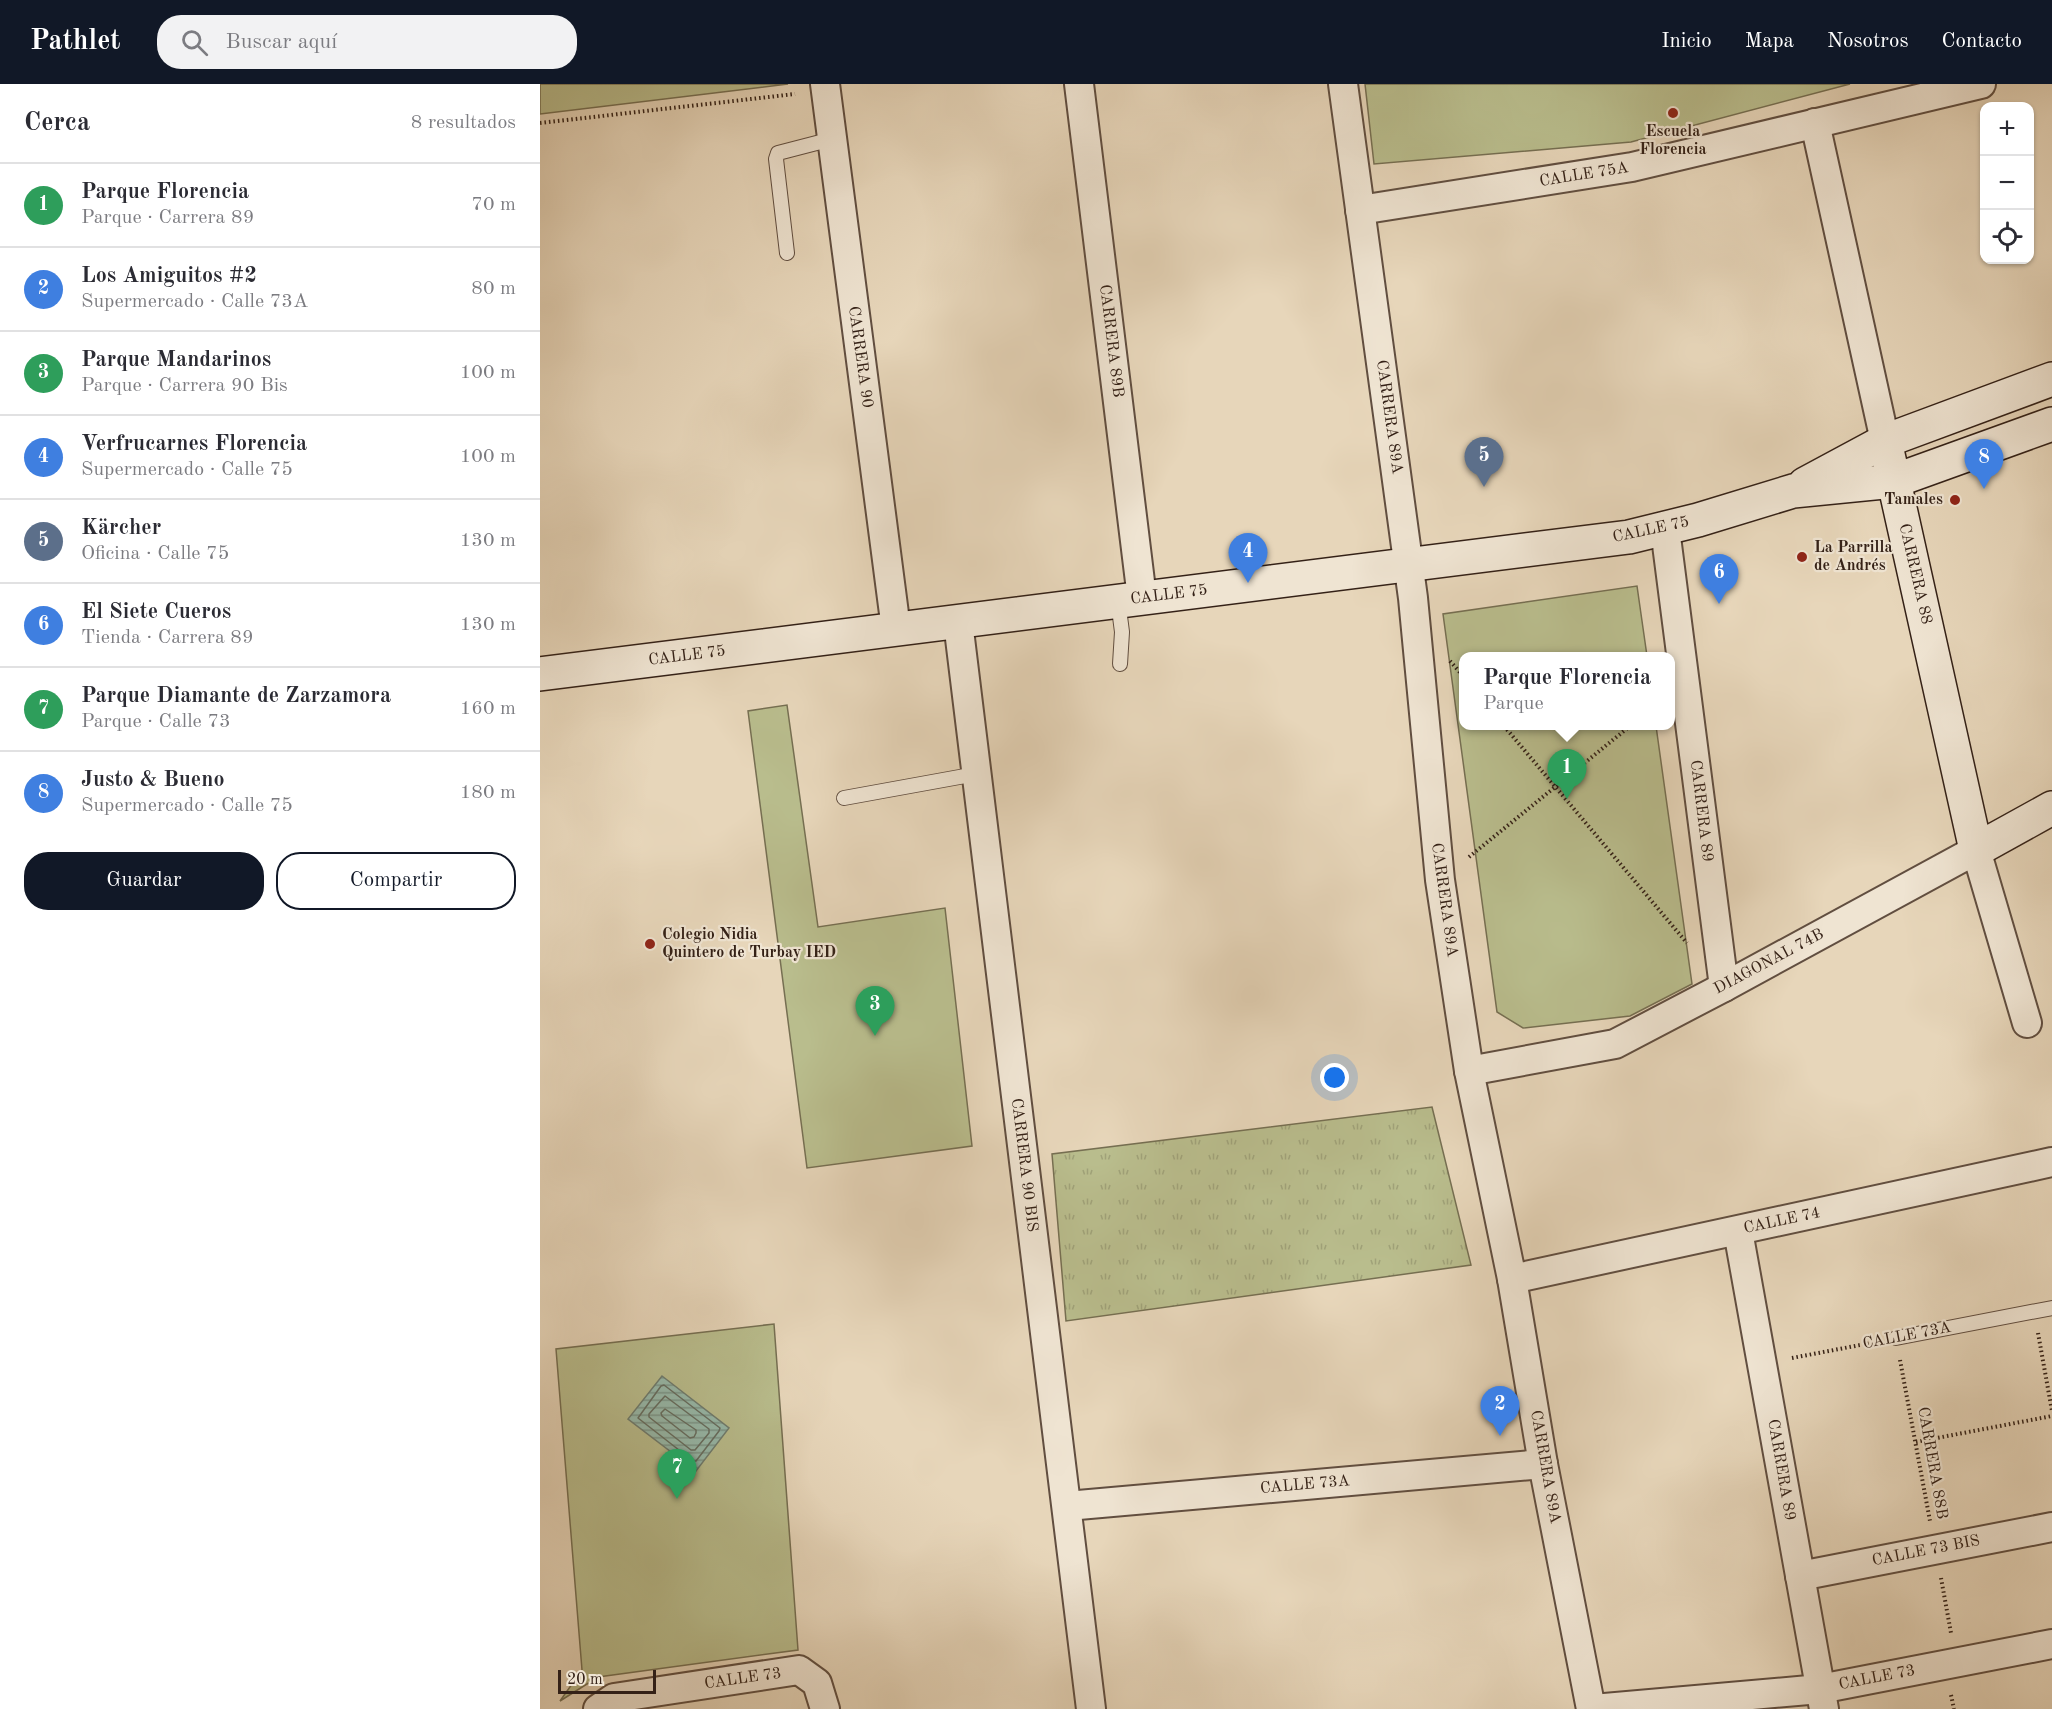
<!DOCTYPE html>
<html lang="es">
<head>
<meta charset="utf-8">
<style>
	body { margin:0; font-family:"Old Standard TT",serif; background:#f2f2f3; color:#2b2b33 }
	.controls { position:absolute; right:18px; top:18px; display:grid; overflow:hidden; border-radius:12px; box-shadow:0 2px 4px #0004 }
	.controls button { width:54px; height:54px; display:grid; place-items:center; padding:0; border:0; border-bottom:2px solid #e1e1e2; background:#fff; color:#2b2b33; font:30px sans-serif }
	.scale { position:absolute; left:18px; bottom:15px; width:98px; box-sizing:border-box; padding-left:6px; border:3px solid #342117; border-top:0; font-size:16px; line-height:21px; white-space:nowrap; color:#342117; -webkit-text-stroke:4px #efe4d2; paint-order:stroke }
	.you { position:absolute; left:795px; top:994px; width:21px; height:21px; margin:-15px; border:4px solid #fff; border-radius:50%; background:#1a73e8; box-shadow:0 0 0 9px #1a73e833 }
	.badge { display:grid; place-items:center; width:39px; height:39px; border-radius:50%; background:#111827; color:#fff; font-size:20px; font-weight:700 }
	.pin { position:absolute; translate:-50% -50px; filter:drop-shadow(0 2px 3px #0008) }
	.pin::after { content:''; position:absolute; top:32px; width:21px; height:18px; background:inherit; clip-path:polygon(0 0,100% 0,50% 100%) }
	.popup { position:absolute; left:919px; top:568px; width:216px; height:78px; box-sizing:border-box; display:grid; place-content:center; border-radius:12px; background:#fff; filter:drop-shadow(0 2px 4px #0005); font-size:20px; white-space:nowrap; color:#7c7c81 }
	.popup b { font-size:22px; color:#2b2b33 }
	.popup::after { content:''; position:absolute; left:50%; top:100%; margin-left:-12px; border:12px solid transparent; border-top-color:#fff }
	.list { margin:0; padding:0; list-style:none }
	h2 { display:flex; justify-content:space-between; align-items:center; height:78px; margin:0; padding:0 24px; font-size:26px }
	h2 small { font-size:20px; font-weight:400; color:#7c7c81 }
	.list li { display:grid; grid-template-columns:39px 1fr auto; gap:18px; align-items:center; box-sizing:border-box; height:84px; padding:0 24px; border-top:2px solid #e1e1e2 }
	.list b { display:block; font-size:22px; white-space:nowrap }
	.list p { margin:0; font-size:20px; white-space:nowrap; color:#7c7c81 }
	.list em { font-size:20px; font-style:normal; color:#7c7c81 }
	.actions { display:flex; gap:12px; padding:18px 24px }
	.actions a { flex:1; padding:14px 0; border:2px solid #111827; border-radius:24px; text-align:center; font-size:21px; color:#111827 }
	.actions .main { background:#111827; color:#fff }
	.icon { flex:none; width:33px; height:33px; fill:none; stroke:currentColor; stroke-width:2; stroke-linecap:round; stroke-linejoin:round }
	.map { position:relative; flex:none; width:1512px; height:1625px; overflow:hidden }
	header { display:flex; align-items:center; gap:36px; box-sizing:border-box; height:84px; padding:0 30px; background:#111827; color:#fff }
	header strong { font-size:28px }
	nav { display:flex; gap:33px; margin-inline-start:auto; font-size:21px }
	.search { width:420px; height:54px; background:#f2f2f3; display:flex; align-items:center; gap:15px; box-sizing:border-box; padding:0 21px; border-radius:24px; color:#7c7c81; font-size:22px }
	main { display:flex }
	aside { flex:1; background:#fff }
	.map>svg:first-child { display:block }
</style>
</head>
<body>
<header>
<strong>Pathlet</strong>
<div class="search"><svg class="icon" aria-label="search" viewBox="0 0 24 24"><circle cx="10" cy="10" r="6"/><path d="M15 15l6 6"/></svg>Buscar aquí</div>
<nav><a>Inicio</a><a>Mapa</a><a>Nosotros</a><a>Contacto</a></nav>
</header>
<main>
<aside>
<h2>Cerca<small>8 resultados</small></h2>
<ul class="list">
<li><span class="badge" style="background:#2e9e5b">1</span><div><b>Parque Florencia</b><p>Parque · Carrera 89</p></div><em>70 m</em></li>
<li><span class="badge" style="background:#3f7fe0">2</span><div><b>Los Amiguitos #2</b><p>Supermercado · Calle 73A</p></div><em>80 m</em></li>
<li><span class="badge" style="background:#2e9e5b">3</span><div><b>Parque Mandarinos</b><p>Parque · Carrera 90 Bis</p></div><em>100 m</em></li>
<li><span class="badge" style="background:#3f7fe0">4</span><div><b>Verfrucarnes Florencia</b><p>Supermercado · Calle 75</p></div><em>100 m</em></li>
<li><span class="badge" style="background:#5c6f8a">5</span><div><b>Kärcher</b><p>Oficina · Calle 75</p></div><em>130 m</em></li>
<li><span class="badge" style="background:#3f7fe0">6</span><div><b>El Siete Cueros</b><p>Tienda · Carrera 89</p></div><em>130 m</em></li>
<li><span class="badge" style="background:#2e9e5b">7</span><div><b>Parque Diamante de Zarzamora</b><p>Parque · Calle 73</p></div><em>160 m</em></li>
<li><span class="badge" style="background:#3f7fe0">8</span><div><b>Justo &amp; Bueno</b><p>Supermercado · Calle 75</p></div><em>180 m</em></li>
</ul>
<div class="actions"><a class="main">Guardar</a><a>Compartir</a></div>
</aside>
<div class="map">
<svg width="1512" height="1625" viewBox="0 0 1512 1625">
	<defs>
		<pattern id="grass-tufts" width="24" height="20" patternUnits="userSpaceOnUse" patternTransform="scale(1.5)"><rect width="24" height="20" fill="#b9bd8d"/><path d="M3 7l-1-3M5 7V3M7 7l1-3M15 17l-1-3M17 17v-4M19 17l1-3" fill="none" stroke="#a0a279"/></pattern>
		<pattern id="water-rules" width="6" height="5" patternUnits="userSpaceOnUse" patternTransform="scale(1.5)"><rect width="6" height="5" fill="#97baab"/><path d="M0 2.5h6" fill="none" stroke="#7c978a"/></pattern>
	</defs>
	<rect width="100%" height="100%" fill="#e7d6ba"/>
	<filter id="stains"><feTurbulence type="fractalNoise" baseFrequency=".00333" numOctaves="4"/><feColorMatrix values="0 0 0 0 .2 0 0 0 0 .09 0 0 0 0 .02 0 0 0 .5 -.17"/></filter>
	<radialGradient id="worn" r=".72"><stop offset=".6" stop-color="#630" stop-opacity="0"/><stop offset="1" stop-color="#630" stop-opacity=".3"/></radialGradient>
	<path fill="url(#grass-tufts)" stroke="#766f52" stroke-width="1.5" d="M892 1023 931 1181 526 1237 512 1070Z"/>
	<g fill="#b9bd8d" stroke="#766f52" stroke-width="1.5">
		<path d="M0 0H248L0 30Z"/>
		<path d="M825 0H1310L1091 58 834 80Z"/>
		<path d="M1097 502 1107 572H924V642H1116L1152 900 1090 932 983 944 957 928 903 530Z"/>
		<path d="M247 621 278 843 405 824 432 1062 267 1084 208 627Z"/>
		<path d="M234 1240 258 1566 58 1593 20 1617 42 1586 16 1265Z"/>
	</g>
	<path fill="url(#water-rules)" stroke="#6f7d70" stroke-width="1.5" d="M122 1292 189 1344 156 1387 88 1335Z"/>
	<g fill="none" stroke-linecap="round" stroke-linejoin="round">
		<g stroke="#666e61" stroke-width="1.5">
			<path d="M124 1301 180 1344 179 1347 156 1377H153L98 1334 121 1302Z"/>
			<path d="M125 1312 169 1345V1349L155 1366H151L109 1333V1330Z"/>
			<path d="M125 1325 156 1346V1349L154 1353 150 1354 122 1332 121 1329Z"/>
		</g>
		<defs>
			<g id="lane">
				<path d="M247 169 236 75 238 69 292 55"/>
				<path d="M578 517 582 548 580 580"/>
				<path d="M304 714 436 690"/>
				<path d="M1356 1254 1512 1224"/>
			</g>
			<g id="street">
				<path d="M285 0 356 545"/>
				<path d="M539 0 602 514"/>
				<path d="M803 0 873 514 900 796 929 987 972 1195 1003 1380 1051 1625"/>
				<path d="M1275 39 1345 357"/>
				<path d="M820 126 1092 83 1441 0"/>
				<path d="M1125 445 1184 903"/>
				<path d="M418 538 551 1625"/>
				<path d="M929 987 1075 960 1184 903 1436 766 1487 939"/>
				<path d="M1198 1147 1284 1625"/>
				<path d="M972 1195 1512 1078"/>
				<path d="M527 1422 1003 1380"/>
				<path d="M1260 1492 1512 1443"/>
				<path d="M58 1625 74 1614 259 1586 277 1599 285 1625"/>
				<path d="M1053 1625 1280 1605 1512 1560"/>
			</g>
			<g id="secondary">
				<path d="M1345 357 1436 766 1512 724"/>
				<path d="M1265 400 1345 357 1512 295"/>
				<path d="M0 590 1089 453 1158 436 1253 407 1354 397 1512 340"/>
			</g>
		</defs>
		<use href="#lane" stroke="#614e40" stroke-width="16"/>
		<use href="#street" stroke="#614e40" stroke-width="32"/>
		<use href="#secondary" stroke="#342117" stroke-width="36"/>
		<g stroke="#342117" stroke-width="4" stroke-dasharray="1.5 3" stroke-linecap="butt">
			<path d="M0 39 255 10"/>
			<path d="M910 577 924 593"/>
			<path d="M964 642 1147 859"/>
			<path d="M929 773 1090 642"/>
			<path d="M1498 1249 1512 1327"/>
			<path d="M1252 1274 1336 1258"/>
			<path d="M1360 1276 1390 1437"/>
			<path d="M1376 1358 1512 1332"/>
			<path d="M1401 1494 1411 1549"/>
			<path d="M1411 1611 1414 1625"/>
		</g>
		<use href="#lane" stroke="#efe4d2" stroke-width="14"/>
		<use href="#street" stroke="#efe4d2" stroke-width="28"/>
		<use href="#secondary" stroke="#efe4d2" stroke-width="33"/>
	</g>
	<g fill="#8f2418" stroke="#efe4d2" stroke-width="2">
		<circle cx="1133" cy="29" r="6"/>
		<circle cx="1415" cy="416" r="6"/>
		<circle cx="1262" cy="473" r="6"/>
		<circle cx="110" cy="860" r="6"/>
	</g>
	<g text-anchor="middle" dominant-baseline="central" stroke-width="4.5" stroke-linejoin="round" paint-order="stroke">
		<g font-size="16" font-weight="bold" fill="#342117" stroke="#efe4d2" text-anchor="start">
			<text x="1133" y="48" text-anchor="middle">Escuela<tspan x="1133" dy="18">Florencia</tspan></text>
			<text x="1403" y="416" text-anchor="end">Tamales</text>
			<text x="1274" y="464">La Parrilla<tspan x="1274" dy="18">de Andrés</tspan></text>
			<text x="122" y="851">Colegio Nidia<tspan x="122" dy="18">Quintero de Turbay IED</tspan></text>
		</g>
		<g font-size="16" fill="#342117" stroke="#efe4d2">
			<text transform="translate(1044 91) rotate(-9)">CALLE 75A</text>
			<text transform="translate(571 257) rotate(83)">CARRERA 89B</text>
			<text transform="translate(320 273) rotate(82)">CARRERA 90</text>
			<text transform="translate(849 333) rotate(82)">CARRERA 89A</text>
			<text transform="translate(1111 446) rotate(-12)">CALLE 75</text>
			<text transform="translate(1375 490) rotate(77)">CARRERA 88</text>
			<text transform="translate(629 511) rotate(-7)">CALLE 75</text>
			<text transform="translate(147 572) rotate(-7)">CALLE 75</text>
			<text transform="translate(1161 727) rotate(83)">CARRERA 89</text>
			<text transform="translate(904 816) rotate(82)">CARRERA 89A</text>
			<text transform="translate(1229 878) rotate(-28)">DIAGONAL 74B</text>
			<text transform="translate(484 1081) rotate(83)">CARRERA 90 BIS</text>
			<text transform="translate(1242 1137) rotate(-12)">CALLE 74</text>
			<text transform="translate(1367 1252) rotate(-11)">CALLE 73A</text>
			<text transform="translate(1392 1379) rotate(80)">CARRERA 88B</text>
			<text transform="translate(1005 1383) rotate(80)">CARRERA 89A</text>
			<text transform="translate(1241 1386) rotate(80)">CARRERA 89</text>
			<text transform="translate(765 1401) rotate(-5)">CALLE 73A</text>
			<text transform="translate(1386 1467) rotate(-11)">CALLE 73 BIS</text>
			<text transform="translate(1337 1594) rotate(-11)">CALLE 73</text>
			<text transform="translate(203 1595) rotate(-8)">CALLE 73</text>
		</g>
	</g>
	<rect width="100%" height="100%" filter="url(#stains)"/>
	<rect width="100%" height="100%" fill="url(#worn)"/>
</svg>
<div class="controls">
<button>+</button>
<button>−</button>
<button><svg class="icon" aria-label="locate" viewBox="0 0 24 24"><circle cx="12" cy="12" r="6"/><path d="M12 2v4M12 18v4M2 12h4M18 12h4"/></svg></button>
</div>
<div class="scale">20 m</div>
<div class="you"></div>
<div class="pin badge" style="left:1027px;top:715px;background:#2e9e5b">1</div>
<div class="popup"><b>Parque Florencia</b>Parque</div>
<div class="pin badge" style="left:960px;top:1352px;background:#3f7fe0">2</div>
<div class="pin badge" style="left:335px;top:952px;background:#2e9e5b">3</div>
<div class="pin badge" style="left:708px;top:499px;background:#3f7fe0">4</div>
<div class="pin badge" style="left:944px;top:403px;background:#5c6f8a">5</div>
<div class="pin badge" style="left:1179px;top:520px;background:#3f7fe0">6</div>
<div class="pin badge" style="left:137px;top:1415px;background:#2e9e5b">7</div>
<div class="pin badge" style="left:1444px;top:405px;background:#3f7fe0">8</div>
</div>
</main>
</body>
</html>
